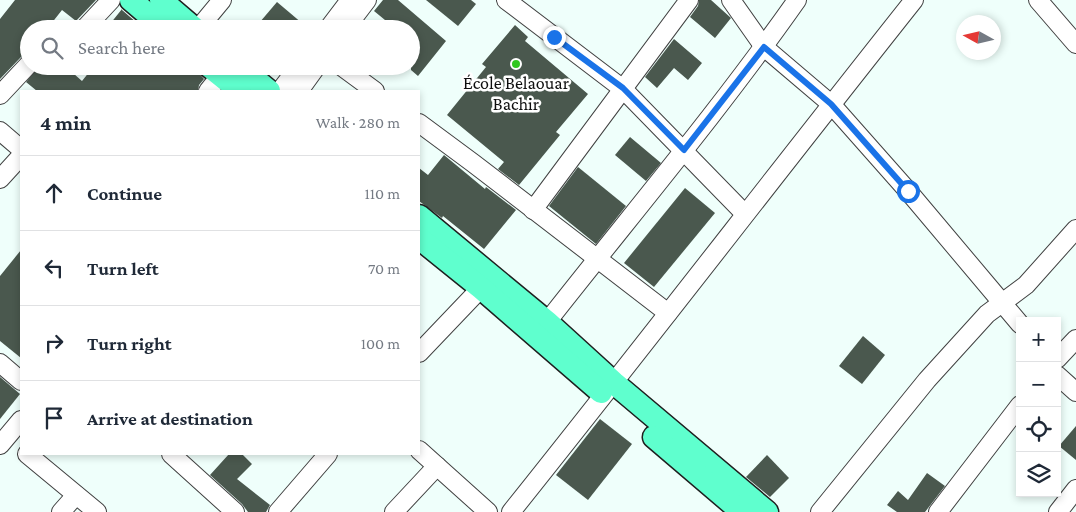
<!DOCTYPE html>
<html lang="en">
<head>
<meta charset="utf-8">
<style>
	body { margin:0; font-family:"Crimson Pro",serif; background:#f2f2f3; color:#1f2937 }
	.controls { position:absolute; right:15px; bottom:15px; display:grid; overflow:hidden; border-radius:0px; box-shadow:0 2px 8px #0003 }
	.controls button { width:45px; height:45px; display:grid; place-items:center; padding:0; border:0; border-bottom:1px solid #e0e1e3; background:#fff; color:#1f2937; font:25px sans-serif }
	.compass { position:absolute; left:956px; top:15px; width:45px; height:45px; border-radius:50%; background:#fff; box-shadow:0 2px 8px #0003; rotate:278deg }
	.stop { position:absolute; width:15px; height:15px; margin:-11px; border:4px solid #1a73e8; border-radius:50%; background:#fff }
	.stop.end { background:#1a73e8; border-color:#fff; box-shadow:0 1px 5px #0008 }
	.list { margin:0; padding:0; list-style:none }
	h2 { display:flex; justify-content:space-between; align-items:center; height:65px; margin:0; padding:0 20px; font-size:21px }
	h2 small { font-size:16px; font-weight:400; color:#747a83 }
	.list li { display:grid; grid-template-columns:32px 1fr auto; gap:15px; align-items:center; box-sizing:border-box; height:75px; padding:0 20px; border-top:1px solid #e0e1e3 }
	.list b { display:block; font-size:19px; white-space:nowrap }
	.list em { font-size:16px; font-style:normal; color:#747a83 }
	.icon { flex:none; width:28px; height:28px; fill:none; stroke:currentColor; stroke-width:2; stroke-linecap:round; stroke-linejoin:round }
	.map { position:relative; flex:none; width:1076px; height:512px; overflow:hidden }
	.search { position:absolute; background:#fff; box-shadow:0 2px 8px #0003; left:20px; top:20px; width:400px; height:55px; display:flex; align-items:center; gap:12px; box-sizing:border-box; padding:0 18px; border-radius:28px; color:#747a83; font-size:19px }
	.panel { position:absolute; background:#fff; box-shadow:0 2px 8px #0003; left:20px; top:90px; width:400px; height:365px; border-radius:0px }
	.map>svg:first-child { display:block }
</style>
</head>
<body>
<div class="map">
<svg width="1076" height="512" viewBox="0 0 1076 512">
	<rect width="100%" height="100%" fill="#effffb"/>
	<g fill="#4a584e">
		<path d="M15 0H96L76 21 62 10 47 29H29V52L21 57 0 79V19Z"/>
		<path d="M383 0H398L446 41 418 76 411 70V29H396L374 11Z"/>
		<path d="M426 0H471L476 4 458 26Z"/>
		<path d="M699 0H711L731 18 715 38 690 17 698 6Z"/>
		<path d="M277 2 309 29H254Z"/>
		<path d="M122 9V10L144 29H106Z"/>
		<path d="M515 25 528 37 525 41 588 94 556 132 560 135 519 185 498 169 504 162 447 115 486 67 482 64Z"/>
		<path d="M674 39 702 63 688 80 674 68 657 88 645 77Z"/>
		<path d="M39 66H65L82 81 94 66H196L197 71 204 79 199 85 198 91H37L26 82Z"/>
		<path d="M630 137 661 163 646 181 615 155Z"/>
		<path d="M444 155 485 189 486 187 516 210 484 249 443 216 442 218 419 201V168L428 175Z"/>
		<path d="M578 167 626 206 596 244 549 206Z"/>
		<path d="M685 188 715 213 654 287 624 263Z"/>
		<path d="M21 250V358L0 341V276Z"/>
		<path d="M863 336 885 355 862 384 839 366Z"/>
		<path d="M0 377 20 394 0 419Z"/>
		<path d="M600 419 632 444 588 500 556 475Z"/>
		<path d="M1076 426V460L1059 446Z"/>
		<path d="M229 454H242L252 464 237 479 270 505 266 512H248L242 504 210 475Z"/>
		<path d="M767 455 789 478 770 497 746 477Z"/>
		<path d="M927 473 945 486 925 512H897L887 505 898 491 908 500Z"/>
	</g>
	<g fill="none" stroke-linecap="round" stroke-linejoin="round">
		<defs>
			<g id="minor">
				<path d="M506 0 623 89 745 214"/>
				<path d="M731 0 764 47 831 104 908 191 1020 324"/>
				<path d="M1038 0 1076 44"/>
				<path d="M84 29 111 0"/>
				<path d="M198 29 222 0"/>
				<path d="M328 29 350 0"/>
				<path d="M345 29 367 0"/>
				<path d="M341 66 375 91"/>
				<path d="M208 91 220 76"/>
				<path d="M280 91 299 66"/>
				<path d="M299 91 317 66"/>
				<path d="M0 95 29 64"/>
				<path d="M419 123 473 163 668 313"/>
				<path d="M0 131 21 149"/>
				<path d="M0 179 21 156"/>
				<path d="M533 210 689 0"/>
				<path d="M547 322C631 215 719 111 797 0"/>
				<path d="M419 353 481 288"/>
				<path d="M1057 359 1076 339"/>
				<path d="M0 363 21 381"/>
				<path d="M1057 375 1076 392"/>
				<path d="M0 445 21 420"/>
				<path d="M419 450 488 512"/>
				<path d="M27 454 97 512"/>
				<path d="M171 454 235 512"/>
				<path d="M61 512 76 495"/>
				<path d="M278 512 328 454"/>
				<path d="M394 512 437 466"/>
				<path d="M511 512C647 342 779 170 914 0"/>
				<path d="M820 512 927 380 987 314 1026 285 1076 229"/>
				<path d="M938 512 1020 405"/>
				<path d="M1058 512 1076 489"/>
			</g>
			<g id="major">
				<path d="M131 0 165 29"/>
				<path d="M161 0 195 29"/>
				<path d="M209 66 240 91"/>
				<path d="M239 66 269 91"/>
				<path d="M419 216 547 322 614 383 767 512"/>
				<path d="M419 238 481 288 601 392"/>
				<path d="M654 437 742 512"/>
			</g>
		</defs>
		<use href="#minor" stroke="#414141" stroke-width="20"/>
		<use href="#major" stroke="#1f1f1f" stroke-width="25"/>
		<use href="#minor" stroke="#fff" stroke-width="18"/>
		<use href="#major" stroke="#5fffce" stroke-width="22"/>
	</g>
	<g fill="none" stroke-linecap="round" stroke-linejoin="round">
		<path stroke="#1a73e8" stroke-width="6" d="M554 37 623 88 684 150 764 47 831 104 908 191"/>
	</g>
	<circle fill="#30c71d" stroke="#fff" stroke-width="2" cx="516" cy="64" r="5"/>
	<g text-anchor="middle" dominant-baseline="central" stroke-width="5" stroke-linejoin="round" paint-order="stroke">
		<g font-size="18" fill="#0e0e0e" stroke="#fff">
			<text x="516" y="83">École Belaouar<tspan x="516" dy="21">Bachir</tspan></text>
		</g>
	</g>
</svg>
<div class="controls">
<button>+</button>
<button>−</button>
<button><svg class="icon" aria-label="locate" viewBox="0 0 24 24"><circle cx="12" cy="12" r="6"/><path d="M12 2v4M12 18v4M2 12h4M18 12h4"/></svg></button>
<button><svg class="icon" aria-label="layers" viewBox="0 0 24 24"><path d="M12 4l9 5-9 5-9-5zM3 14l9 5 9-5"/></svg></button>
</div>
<svg class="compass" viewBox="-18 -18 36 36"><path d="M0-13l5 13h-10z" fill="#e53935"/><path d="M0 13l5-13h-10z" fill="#747a83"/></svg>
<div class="stop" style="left:908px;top:191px"></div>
<div class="stop end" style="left:554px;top:37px"></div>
<div class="search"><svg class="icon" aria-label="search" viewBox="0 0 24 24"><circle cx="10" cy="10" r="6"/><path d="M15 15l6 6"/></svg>Search here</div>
<section class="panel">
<h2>4 min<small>Walk · 280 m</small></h2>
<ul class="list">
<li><svg class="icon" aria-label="ahead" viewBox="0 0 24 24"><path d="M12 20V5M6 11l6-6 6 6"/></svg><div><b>Continue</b></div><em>110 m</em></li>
<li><svg class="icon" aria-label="left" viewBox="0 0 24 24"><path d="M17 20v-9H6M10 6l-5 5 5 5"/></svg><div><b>Turn left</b></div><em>70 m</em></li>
<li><svg class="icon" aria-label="right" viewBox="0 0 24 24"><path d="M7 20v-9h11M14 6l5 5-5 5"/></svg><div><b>Turn right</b></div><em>100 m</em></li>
<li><svg class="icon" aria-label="arrive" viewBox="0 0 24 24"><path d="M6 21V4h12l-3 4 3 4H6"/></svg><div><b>Arrive at destination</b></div></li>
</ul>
</section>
</div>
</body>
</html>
